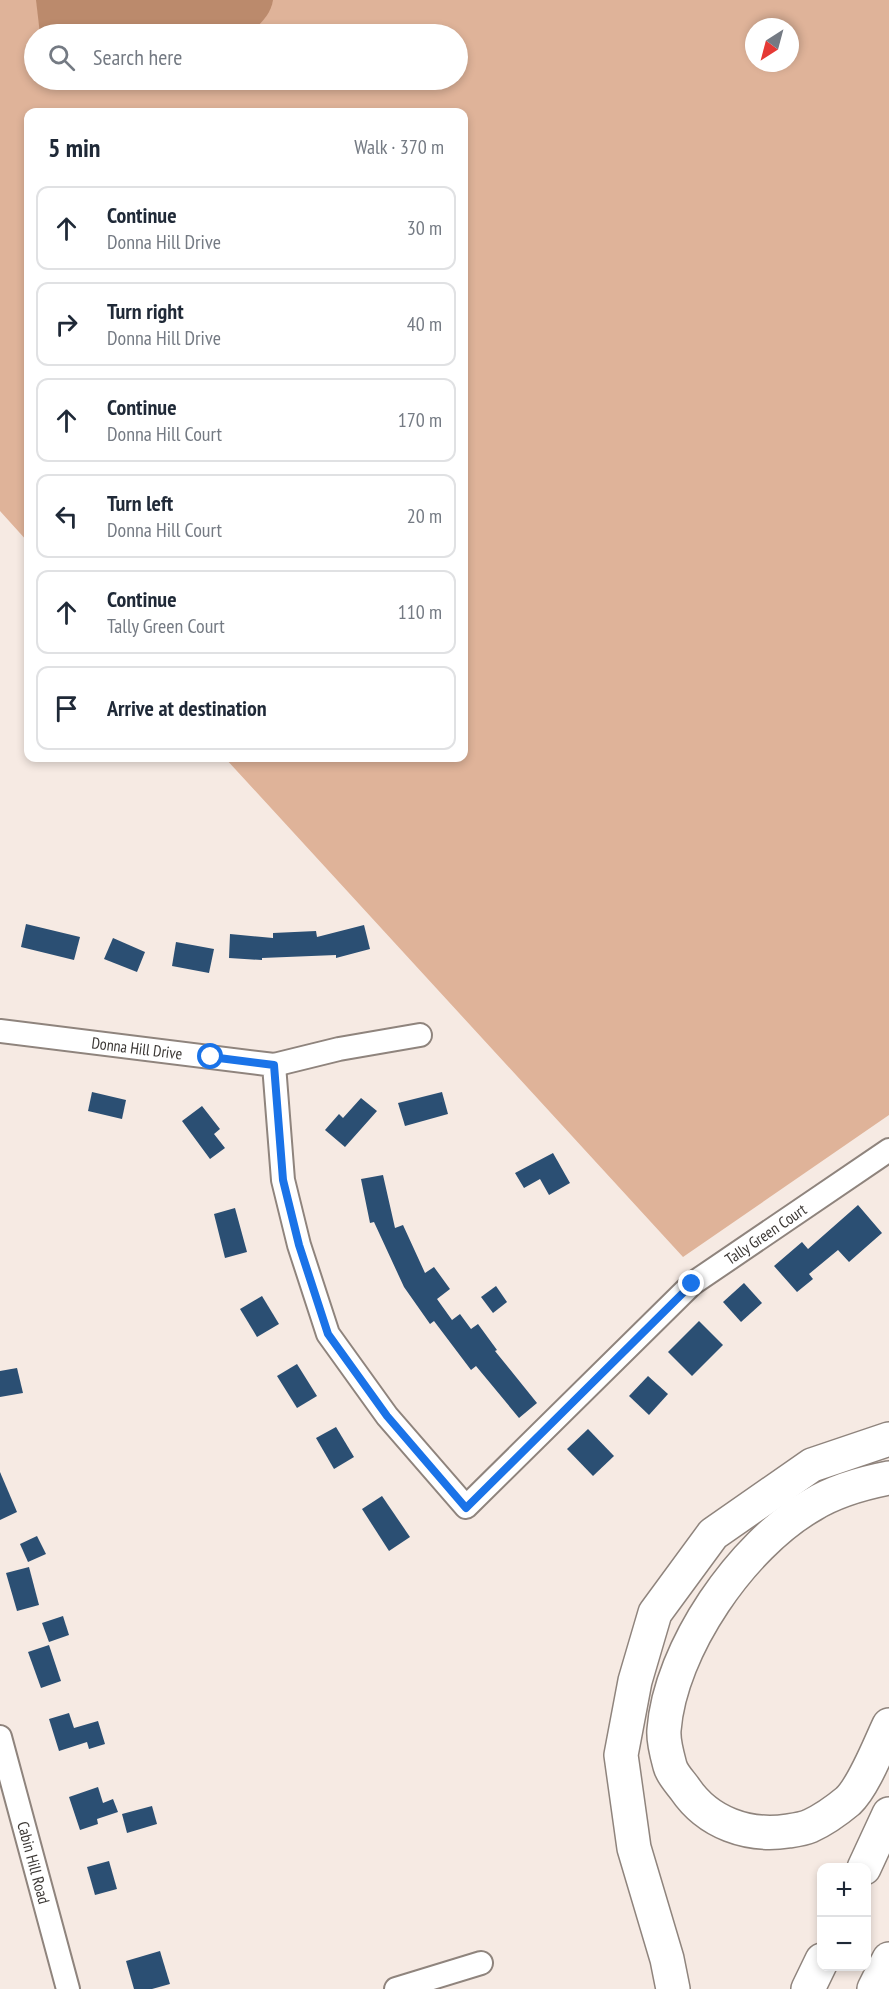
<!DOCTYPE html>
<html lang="en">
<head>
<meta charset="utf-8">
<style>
	body { margin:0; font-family:"PT Sans Narrow",sans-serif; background:#f6f6f7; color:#1f2937 }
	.controls { position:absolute; right:18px; bottom:18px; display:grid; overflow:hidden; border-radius:12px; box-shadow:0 3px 9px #0003 }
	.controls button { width:54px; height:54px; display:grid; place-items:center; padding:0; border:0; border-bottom:2px solid #e0e1e3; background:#fff; color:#1f2937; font:30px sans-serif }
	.compass { position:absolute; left:745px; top:18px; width:54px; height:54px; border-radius:50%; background:#fff; box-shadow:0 3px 9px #0003; rotate:216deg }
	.stop { position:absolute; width:18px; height:18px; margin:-14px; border:4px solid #1a73e8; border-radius:50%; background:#fff }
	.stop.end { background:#1a73e8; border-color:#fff; box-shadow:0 2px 6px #0008 }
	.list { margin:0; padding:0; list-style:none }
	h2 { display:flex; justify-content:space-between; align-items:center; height:78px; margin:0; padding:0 24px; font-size:26px }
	h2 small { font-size:20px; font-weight:400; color:#747a83 }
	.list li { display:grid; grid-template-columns:39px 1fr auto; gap:18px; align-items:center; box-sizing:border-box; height:84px; margin:0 12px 12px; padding:0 12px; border:2px solid #e0e1e3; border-radius:12px }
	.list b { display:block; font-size:22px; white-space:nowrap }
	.list p { margin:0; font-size:20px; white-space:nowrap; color:#747a83 }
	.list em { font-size:20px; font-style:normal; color:#747a83 }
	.icon { flex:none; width:33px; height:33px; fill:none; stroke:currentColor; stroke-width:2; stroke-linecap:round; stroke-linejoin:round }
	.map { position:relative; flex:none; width:889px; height:1989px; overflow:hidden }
	.search { position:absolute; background:#fff; box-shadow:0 3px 9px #0003; left:24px; top:24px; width:444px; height:66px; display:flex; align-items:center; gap:15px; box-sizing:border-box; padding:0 21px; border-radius:33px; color:#747a83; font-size:22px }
	.panel { position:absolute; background:#fff; box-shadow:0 3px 9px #0003; left:24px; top:108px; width:444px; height:654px; border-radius:12px }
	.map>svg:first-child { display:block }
</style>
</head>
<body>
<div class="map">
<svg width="889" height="1989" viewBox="0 0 889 1989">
	<rect width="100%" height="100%" fill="#f6eae3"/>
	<path fill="#dfb399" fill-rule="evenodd" d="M0 0H889V1115L683 1257 225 758H464V112H28V542L0 511ZM754 27H790V63H754ZM34 34H458V80H34Z"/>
	<path fill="#bb8a6c" d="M36 0H273C271 15 258 28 245 34H40Z"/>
	<g fill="#2b4f73">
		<path d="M26 924 80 937 74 960 21 947Z"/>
		<path d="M364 925 370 949 336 958V955L262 958V960L229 958 230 934 273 938V933L316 931 317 937Z"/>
		<path d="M113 938 145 952 137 972 104 959Z"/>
		<path d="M176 942 214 949 209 973 172 966Z"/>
		<path d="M92 1092 126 1100 122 1119 88 1111Z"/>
		<path d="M442 1092 448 1114 405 1126 398 1103Z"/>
		<path d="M361 1098 377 1111 345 1147 325 1130 339 1114 343 1118Z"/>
		<path d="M202 1106 220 1129 214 1134 225 1148 210 1159 182 1121Z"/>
		<path d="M553 1153 570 1183 549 1195 540 1179 524 1188 515 1173Z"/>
		<path d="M383 1175 395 1228 403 1225 425 1273 434 1267 450 1289 437 1299 452 1320 460 1314 471 1329 478 1324 497 1350 495 1351 537 1403 519 1418 476 1366 471 1370 434 1321 430 1324 404 1287 374 1222 370 1223 361 1179Z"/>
		<path d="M858 1205 882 1233 849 1262 838 1250 809 1274 813 1279 797 1292 774 1266 802 1242 808 1249Z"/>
		<path d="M235 1208 247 1252 225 1258 214 1214Z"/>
		<path d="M744 1283 762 1303 741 1322 723 1302Z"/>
		<path d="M496 1286 507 1302 493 1313 481 1297Z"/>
		<path d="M262 1296 279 1324 257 1337 240 1309Z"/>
		<path d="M699 1321 723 1345 692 1376 668 1352Z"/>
		<path d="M297 1364 317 1396 297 1408 277 1376Z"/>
		<path d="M17 1368 23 1393 0 1397V1371Z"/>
		<path d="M648 1376 668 1394 649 1415 629 1396Z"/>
		<path d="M336 1427 354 1457 334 1469 316 1438Z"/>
		<path d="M588 1429 614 1456 593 1476 567 1449Z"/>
		<path d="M0 1472 17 1512 0 1520Z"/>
		<path d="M382 1496 410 1537 389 1551 362 1509Z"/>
		<path d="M37 1536 46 1554 28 1562 20 1544Z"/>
		<path d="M29 1567 39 1605 17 1611 6 1573Z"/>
		<path d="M63 1616 69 1635 49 1642 42 1623Z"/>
		<path d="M49 1645 61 1681 41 1688 28 1652Z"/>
		<path d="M69 1713 74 1728 98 1721 105 1744 89 1749 87 1742 59 1751 49 1719Z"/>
		<path d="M98 1787 103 1803 113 1799 118 1812 97 1819 98 1824 80 1830 69 1797Z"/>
		<path d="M152 1806 157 1824 127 1833 122 1814Z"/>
		<path d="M109 1861 117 1889 95 1895 87 1867Z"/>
		<path d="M160 1951 170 1984 152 1989H134L126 1961Z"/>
	</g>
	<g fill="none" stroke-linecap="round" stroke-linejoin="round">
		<defs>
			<g id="minor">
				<path id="s1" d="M0 1031 274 1065 283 1180 299 1245 328 1334 387 1416 466 1507 692 1284 889 1150"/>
				<path d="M274 1065 339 1049 420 1035"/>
				<path id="s2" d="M0 1737 68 1989"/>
				<path d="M396 1989 481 1963"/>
			</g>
			<g id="highway">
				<path d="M889 1478C863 1483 835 1491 812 1505 742 1545 670 1649 664 1730 663 1741 667 1755 670 1766 672 1774 680 1782 685 1789 708 1823 748 1837 788 1831 795 1830 803 1829 810 1826 823 1820 836 1811 848 1801 864 1786 879 1746 889 1725"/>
				<path d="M864 1868 889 1814"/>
				<path d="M673 1989 667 1959 634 1848 621 1755 635 1681 655 1613 713 1534 812 1465 889 1439"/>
				<path d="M808 1989 822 1960"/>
				<path d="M874 1989 889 1959"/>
			</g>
		</defs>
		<use href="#minor" stroke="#8f847d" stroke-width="26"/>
		<use href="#highway" stroke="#8f847d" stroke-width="36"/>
		<use href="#minor" stroke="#fff" stroke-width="22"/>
		<use href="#highway" stroke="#fff" stroke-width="33"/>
	</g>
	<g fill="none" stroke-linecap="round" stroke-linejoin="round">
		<path stroke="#1a73e8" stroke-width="8" d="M211 1057 274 1065 283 1180 299 1245 328 1334 387 1416 466 1508 692 1284"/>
	</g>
	<g text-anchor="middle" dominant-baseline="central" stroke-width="6" stroke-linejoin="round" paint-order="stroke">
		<g font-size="16" fill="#3c3835" stroke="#f6eae3">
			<text stroke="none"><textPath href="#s1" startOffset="138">Donna Hill Drive</textPath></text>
			<text stroke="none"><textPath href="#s1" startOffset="1180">Tally Green Court</textPath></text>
			<text stroke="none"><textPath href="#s2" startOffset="130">Cabin Hill Road</textPath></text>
		</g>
	</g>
</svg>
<div class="controls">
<button>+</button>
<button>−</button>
</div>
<svg class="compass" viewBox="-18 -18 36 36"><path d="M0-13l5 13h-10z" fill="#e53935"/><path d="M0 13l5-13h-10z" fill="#747a83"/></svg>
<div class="stop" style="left:211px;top:1057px"></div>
<div class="stop end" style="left:692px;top:1284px"></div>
<div class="search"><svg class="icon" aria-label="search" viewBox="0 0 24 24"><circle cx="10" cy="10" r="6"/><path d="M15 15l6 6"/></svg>Search here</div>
<section class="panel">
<h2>5 min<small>Walk · 370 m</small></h2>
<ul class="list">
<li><svg class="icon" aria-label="ahead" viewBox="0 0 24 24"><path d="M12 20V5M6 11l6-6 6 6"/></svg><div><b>Continue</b><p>Donna Hill Drive</p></div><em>30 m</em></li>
<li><svg class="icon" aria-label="right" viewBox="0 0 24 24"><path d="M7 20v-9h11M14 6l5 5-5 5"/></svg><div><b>Turn right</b><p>Donna Hill Drive</p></div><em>40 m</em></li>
<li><svg class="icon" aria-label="ahead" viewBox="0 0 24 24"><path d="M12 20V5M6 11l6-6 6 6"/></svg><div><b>Continue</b><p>Donna Hill Court</p></div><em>170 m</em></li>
<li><svg class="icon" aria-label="left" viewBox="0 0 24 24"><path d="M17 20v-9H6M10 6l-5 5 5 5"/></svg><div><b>Turn left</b><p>Donna Hill Court</p></div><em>20 m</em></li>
<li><svg class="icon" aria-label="ahead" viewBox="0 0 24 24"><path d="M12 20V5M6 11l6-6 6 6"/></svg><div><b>Continue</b><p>Tally Green Court</p></div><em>110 m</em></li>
<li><svg class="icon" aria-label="arrive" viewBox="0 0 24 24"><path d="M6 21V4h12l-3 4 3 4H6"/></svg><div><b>Arrive at destination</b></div></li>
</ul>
</section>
</div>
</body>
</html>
